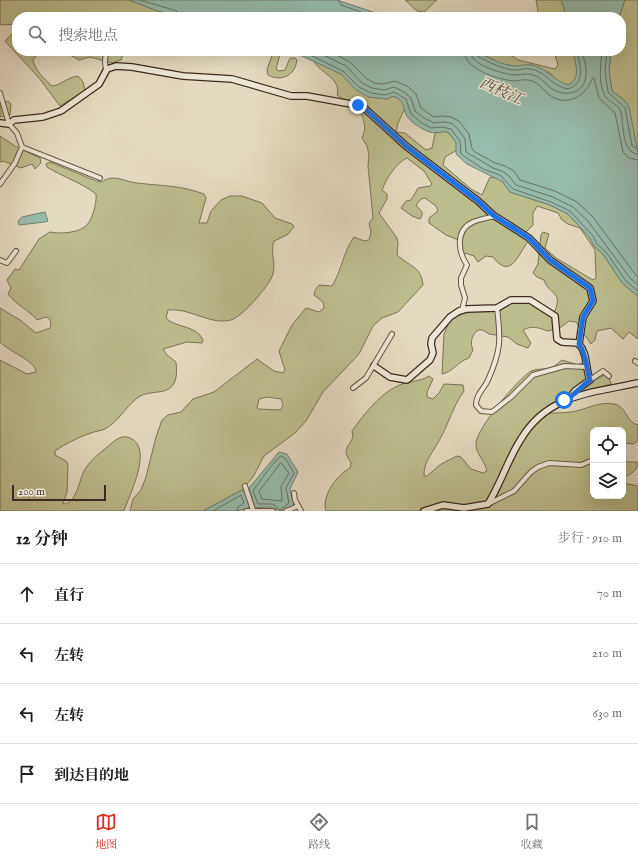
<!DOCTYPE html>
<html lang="zh">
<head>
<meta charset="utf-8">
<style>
	body { margin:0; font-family:"IM FELL English","Noto Serif SC",serif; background:#f2f2f2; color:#202124 }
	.controls { position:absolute; right:12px; bottom:12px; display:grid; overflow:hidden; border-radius:8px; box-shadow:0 4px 16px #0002 }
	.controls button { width:36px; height:36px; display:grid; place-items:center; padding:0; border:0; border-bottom:1px solid #e0e0e0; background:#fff; color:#202124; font:20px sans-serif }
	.scale { position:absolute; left:12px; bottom:10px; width:94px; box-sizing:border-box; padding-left:4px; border:2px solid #3e2b1f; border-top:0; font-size:11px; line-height:14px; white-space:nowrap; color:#3e2b1f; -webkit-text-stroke:3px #ede7d7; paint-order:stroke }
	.stop { position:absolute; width:12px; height:12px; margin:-9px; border:3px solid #1a73e8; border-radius:50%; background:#fff }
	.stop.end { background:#1a73e8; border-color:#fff; box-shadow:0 1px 4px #0008 }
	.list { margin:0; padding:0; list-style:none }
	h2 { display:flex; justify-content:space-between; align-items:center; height:52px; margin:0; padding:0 16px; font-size:17px }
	h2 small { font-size:13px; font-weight:400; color:#757577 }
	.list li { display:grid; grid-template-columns:26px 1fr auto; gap:12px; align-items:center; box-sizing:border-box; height:60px; padding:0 16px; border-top:1px solid #e0e0e0 }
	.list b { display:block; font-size:15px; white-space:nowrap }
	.list em { font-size:13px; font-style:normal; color:#757577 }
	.icon { flex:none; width:22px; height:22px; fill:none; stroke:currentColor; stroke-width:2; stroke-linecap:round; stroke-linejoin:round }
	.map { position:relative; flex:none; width:638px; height:511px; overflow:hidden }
	.search { position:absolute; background:#fff; box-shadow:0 4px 16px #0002; left:12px; right:12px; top:12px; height:44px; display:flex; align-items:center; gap:10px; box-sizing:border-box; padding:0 14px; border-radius:16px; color:#757577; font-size:15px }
	.sheet { height:292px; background:#fff }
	nav { display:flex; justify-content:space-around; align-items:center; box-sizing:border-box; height:56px; border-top:1px solid #e0e0e0; background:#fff; font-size:11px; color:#757577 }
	nav a { display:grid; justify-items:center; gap:2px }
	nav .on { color:#d93025 }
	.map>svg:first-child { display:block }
</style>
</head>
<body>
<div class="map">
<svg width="638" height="511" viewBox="0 0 638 511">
	<rect width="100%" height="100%" fill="#e4dac1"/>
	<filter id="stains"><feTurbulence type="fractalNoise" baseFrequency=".005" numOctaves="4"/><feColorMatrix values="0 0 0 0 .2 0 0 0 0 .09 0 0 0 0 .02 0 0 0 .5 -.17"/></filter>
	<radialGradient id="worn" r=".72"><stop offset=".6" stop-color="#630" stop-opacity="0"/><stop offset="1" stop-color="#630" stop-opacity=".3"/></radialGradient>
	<g fill="#bcbd8d" stroke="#7d7456" fill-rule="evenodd">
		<path d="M0 0H129L155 10 180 17H17V24L0 25Z"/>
		<path d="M405 0H437L424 12 417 11Z"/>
		<path d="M536 0H561L567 17H539Z"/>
		<path d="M625 0H638V153L624 100 612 91 609 71 611 51H621V17H619Z"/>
		<path d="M17 29V51H49L39 52 33 60C35 70 44 79 52 86 61 85 68 77 78 76L83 82 85 91 60 106 39 78 5 41Z"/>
		<path d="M51 51H124L121 60 112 63 90 57 79 60 68 54Z"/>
		<path d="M265 51H275L280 54 276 69 279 71 285 70 290 58H295L297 60C295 76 281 82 268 75L267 69 272 56Z"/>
		<path d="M485 51H505L518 60 555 69 558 65 554 51H573C576 63 582 79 568 85L558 82 550 73 531 65 515 66 502 64 482 54Z"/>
		<path d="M313 60 341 74 369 97 387 99 394 96 403 102 405 108 398 123 396 132 405 133 426 150 432 148 435 133 442 131 448 132 456 142 457 150 445 157 443 165 471 189 482 195 490 177 497 178 503 182 510 192 550 205 568 214 590 238 594 246 603 254 623 284 638 296V339L629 332 623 339 611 328 597 331 595 340 591 344 576 322 569 321 561 327 548 331C539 328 532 325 523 330L531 343 528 348 517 344 508 337 489 334 483 330H478C471 336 470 342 473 350L469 358C455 363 455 371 442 374L444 334 451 318 470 312 500 311 510 303H533L545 312 555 311C563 291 549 295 544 280L537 277 533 273 538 264 541 235 543 232 549 234 545 248 556 258 593 280 596 278 595 250 580 228 568 224 562 220 558 213 537 206 533 213V225L525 233 528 241C518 256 510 280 493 257L486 256 478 262 474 256 465 253 463 257 461 241 446 235 429 223V218L438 211 436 206 425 198 421 199 416 205 422 212V216L420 219 412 216 401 208 406 201 411 200 418 188 430 186 432 184 424 171 407 158C396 163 386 179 382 190L387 194V199L379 213 397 238 398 243 397 255C410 267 421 266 423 285L398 312 382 318 373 326 359 354 323 392 306 421 295 433 264 456 253 477 242 490 203 511H130L133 499 141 490 146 477 156 437 162 420 168 415 181 412 193 399 214 392 257 359 274 371 283 373 285 370 279 351 292 325 306 308 319 312 324 308 323 302 314 295 315 290 319 285 332 286C342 270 343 252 354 237L364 241 369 240 371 232 369 223 373 218 368 166 369 155 367 146 362 138C367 128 364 121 360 110L337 95C342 78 319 73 313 60ZM267 397 281 399 283 405 281 410 259 409 257 408 259 399Z"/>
		<path d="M8 101 11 104 10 115 0 117V105Z"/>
		<path d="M0 136 15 146 40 158 41 163 35 169 32 164 21 168 3 161 0 162Z"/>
		<path d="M50 162 96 181 102 182C113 173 125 182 137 183 161 186 180 185 204 194L206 198 199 223H207L211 211 221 200 230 196H242L262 203 275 218 292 224 294 227 287 235 274 241C270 254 276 261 273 274 270 285 242 317 231 320 227 321 222 321 219 321 202 319 185 308 168 310L166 318C175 328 197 325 203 340L202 343 187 342 163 349 167 355 176 362C181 404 151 385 136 399 125 408 118 422 105 429 101 431 95 431 91 433 79 437 65 444 55 451V455L66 461 68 464 67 492 63 504C76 504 79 482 83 473 89 460 103 451 113 442 118 438 124 435 130 438 154 448 129 495 124 511H0V360L27 374 36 372C36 361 8 351 0 342V308L20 320 36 333 50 328 51 325 50 319 46 317 37 320C28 309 17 306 8 294L11 288 7 280 15 269 19 270 39 239 50 232C60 234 74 233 83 228 92 224 97 203 96 194 84 184 61 176 47 167L46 164Z"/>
		<path d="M562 360 578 365 583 362 585 373 592 382 604 375 610 380 611 384 567 397 546 413C554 413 563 413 571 412 585 410 599 401 614 404 627 406 626 423 638 425V440L634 444 623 443V430H593V496H623V483L638 486V511H326C321 496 337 475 350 468L351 463C342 448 347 450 353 437L352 431C364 414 382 391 402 384 412 381 421 381 429 376L433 379 427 392V397L433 399 439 393 444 384 463 385 464 391C453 406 449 423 440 439 434 451 423 462 424 476H427L441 464 457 456 461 457 471 469 483 473 487 471C485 461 475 453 476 443 477 428 518 379 531 371 537 368 546 370 552 367 556 366 559 362 562 360Z"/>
		<path d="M623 459 628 462H638C638 471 630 474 623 478Z"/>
	</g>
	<g fill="#97bbad" stroke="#738174">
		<path d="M129 0H337L388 17H180L155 10Z"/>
		<path d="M561 0H625L619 17H567Z"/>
		<path d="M291 51H475C488 57 501 65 515 66 520 66 526 64 531 65 546 67 554 81 568 85 582 79 575 63 573 51H611L609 71 612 91 624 100 629 107 638 153V296L623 284 603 254 594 246 590 238 568 214 550 205 510 192 503 182 467 164 456 154V142L448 132C442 131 436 134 430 132 423 130 410 122 407 116 401 106 407 103 394 96L387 99 369 97 356 90 341 74Z"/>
		<path d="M45 212 48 221 45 222 19 225 18 221 22 217Z"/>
		<path d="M279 452 287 454 298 472 290 489 294 506 282 511 268 507 255 508 249 488Z"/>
		<path d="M242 490 245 491 250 505 248 508 237 511H203Z"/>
	</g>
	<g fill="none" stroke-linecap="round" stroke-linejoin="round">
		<g stroke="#6a7366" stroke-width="1">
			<path d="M140 0 177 11 180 17"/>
			<path d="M338 0 341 5 375 17"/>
			<path d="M302 51 343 71 359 87 371 93 385 95 394 92 406 99 411 114 422 123 431 128 442 127 451 129 460 141 461 154 483 169 500 175 513 189 551 202 570 211 593 236 597 244 606 252 626 281 638 291"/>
			<path d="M315 51 346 66 362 83 372 88 384 90 394 87 404 92 411 98 415 111 424 118 434 123 442 122 451 123 458 129 465 139 466 152 493 168 502 171 509 176 516 185 553 197 573 207 588 221 630 278 638 285"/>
			<path d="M329 51 350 62 366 78 374 83 383 84 395 81 407 86 416 94 421 108 428 113 434 117 442 116 451 117 459 121 469 134 472 149 475 152 495 163 505 166 514 171 520 180 555 191 577 202 593 217 638 278"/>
			<path d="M464 51C464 69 497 79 513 81 518 81 523 79 528 80 537 81 542 88 548 94 566 108 585 97 592 79L594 78 599 98 615 113 623 152 629 158 638 160"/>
			<path d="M470 51C470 65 501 73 513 75 518 75 523 74 528 74 541 75 545 85 554 90 567 97 585 93 586 75 587 68 584 59 582 51"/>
			<path d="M475 51 477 56C489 62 501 69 515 70 520 70 525 68 530 69 546 71 551 86 568 89 586 83 580 65 577 51"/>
			<path d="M602 51C601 64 598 82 604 94 607 102 618 103 621 112 624 124 621 153 638 154"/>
			<path d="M607 51 605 71 608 92 625 108 632 146 638 149"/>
			<path d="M281 456 285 458 294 473 286 488 289 503 280 510 273 504H258L253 491 271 466Z"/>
			<path d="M281 463 289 473 281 486 282 501 262 499 259 492Z"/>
			<path d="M213 511 241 495 244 503 238 507 237 511"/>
		</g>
		<defs>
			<g id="street">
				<path d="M106 71 105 62 106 51"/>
				<path d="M0 93 9 124 17 133 22 147 100 178"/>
				<path d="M0 184 15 163 22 147"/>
				<path d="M0 260 7 263 16 251"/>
				<path d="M497 308C501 340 501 351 488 380 484 389 476 394 476 405L481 411 492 412 511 397 533 375 565 366 586 367"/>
				<path d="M462 310 465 298 461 285V278L467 265C458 252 455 230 473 222 480 219 488 218 495 216"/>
				<path d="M635 361 638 363"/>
				<path d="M590 380 603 371 609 376"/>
				<path d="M353 388 366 378 392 334"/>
				<path d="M245 486 253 510"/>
				<path d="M294 493 295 500 301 511"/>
				<path d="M488 504 514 491 531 472 538 467 549 463 581 465 593 460"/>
				<path d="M246 511H273"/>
				<path d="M286 511 298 506"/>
			</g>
			<g id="secondary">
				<path d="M0 123 9 124 14 120 43 117 61 111 99 84 107 69 116 66 132 67 183 76 232 79 291 96H307L362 106 406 146 478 201 493 215 529 238 550 260 590 288 593 301 583 317 579 344"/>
				<path d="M374 366 390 377 407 380 430 360 433 353 431 344 432 338 450 317 459 311 466 309 497 308 511 300H530L555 316 557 339 562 342 578 343C588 353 585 367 590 380L575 391 570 397"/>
				<path d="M424 511 443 505 464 508 488 504C501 483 508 459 521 439 548 394 592 393 638 383"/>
			</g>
		</defs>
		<use href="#street" stroke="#685748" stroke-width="6"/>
		<use href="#secondary" stroke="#3e2b1f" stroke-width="8"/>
		<use href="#street" stroke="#ede7d7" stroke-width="4"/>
		<use href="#secondary" stroke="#ede7d7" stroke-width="5.5"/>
	</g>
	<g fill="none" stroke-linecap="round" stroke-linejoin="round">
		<path stroke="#1a73e8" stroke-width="5" d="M358 105 362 106 406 146 478 201 493 215 529 238 550 260 590 288 593 301 583 317 579 344C587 355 586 368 590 380 582 386 574 396 564 400"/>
	</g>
	<g text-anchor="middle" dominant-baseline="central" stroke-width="3" stroke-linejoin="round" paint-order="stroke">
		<g font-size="15" font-style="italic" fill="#544f42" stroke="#ede7d7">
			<text transform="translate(501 91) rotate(24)">西枝江</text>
		</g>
	</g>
	<rect width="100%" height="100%" filter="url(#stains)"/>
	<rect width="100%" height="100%" fill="url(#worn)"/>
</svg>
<div class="controls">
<button><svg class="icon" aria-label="locate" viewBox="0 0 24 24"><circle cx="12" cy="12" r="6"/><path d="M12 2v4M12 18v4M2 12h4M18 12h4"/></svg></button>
<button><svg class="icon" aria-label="layers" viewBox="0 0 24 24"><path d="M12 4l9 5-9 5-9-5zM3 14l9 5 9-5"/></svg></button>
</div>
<div class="scale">200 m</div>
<div class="stop" style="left:564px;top:400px"></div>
<div class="stop end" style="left:358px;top:105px"></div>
<div class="search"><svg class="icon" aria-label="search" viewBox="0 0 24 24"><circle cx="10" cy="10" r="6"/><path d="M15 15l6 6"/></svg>搜索地点</div>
</div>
<section class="sheet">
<h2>12 分钟<small>步行 · 910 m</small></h2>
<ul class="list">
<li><svg class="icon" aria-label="ahead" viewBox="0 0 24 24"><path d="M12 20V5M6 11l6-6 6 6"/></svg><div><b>直行</b></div><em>70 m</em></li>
<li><svg class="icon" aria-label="left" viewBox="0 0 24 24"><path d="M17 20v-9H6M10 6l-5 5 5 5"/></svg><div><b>左转</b></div><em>210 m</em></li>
<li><svg class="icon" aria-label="left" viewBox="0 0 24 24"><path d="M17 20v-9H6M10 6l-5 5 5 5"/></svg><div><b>左转</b></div><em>630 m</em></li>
<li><svg class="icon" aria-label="arrive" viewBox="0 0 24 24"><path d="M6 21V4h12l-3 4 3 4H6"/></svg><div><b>到达目的地</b></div></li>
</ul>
</section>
<nav>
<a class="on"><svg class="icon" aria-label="map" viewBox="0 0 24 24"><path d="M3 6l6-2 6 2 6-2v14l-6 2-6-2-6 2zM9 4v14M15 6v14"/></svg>地图</a>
<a><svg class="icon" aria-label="directions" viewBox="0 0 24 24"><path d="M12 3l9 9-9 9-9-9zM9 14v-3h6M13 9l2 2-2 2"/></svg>路线</a>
<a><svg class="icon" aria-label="saved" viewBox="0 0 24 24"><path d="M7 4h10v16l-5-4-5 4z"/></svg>收藏</a>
</nav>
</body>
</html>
